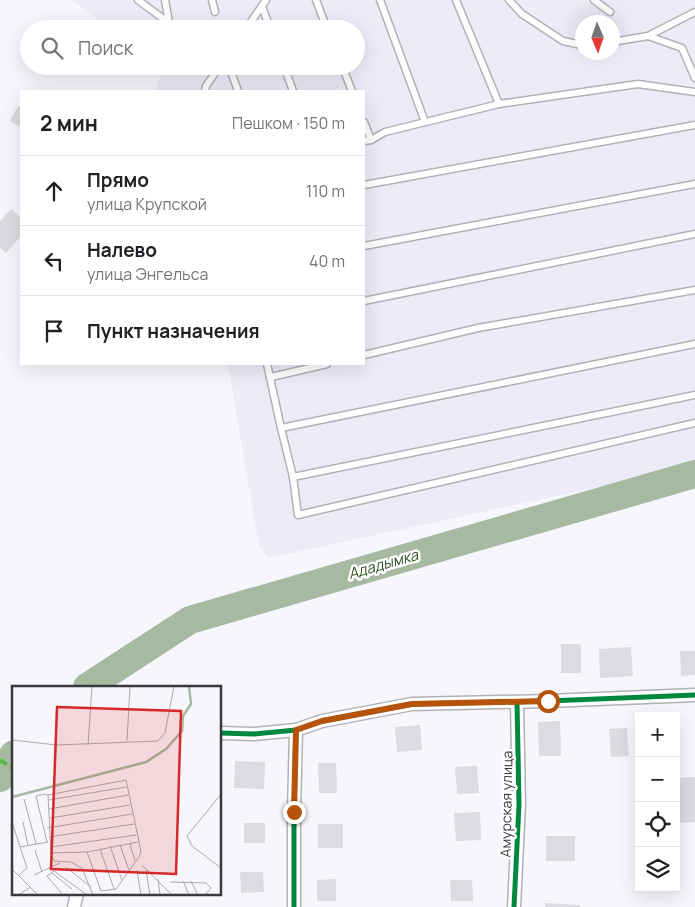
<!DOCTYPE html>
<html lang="ru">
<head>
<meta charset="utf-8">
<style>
	body { margin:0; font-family:Manrope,sans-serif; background:#f2f2f2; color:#202124 }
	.controls { position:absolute; right:15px; bottom:15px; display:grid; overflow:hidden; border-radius:0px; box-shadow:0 5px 20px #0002 }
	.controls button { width:45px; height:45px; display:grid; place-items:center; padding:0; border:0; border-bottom:1px solid #e0e0e0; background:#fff; color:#202124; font:25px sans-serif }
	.compass { position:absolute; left:575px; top:15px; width:45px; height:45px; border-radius:50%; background:#fff; box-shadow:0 5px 20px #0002; rotate:178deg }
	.stop { position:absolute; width:15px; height:15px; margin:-11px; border:4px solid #b45309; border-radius:50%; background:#fff }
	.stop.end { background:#b45309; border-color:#fff; box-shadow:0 1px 5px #0008 }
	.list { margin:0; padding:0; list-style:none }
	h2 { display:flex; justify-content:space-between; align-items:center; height:65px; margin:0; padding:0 20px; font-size:21px }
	h2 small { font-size:16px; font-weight:400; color:#757577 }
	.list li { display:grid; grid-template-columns:32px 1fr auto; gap:15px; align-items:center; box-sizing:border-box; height:70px; padding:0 20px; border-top:1px solid #e0e0e0 }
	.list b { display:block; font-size:19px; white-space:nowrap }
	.list p { margin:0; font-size:16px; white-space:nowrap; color:#757577 }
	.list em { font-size:16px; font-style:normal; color:#757577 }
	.icon { flex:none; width:28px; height:28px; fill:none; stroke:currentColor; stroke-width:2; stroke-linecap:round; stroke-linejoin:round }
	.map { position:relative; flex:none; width:695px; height:907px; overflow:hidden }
	.search { position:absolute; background:#fff; box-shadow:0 5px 20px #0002; left:20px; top:20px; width:345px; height:55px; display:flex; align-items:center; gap:12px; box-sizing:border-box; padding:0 18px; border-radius:28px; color:#757577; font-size:19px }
	.panel { position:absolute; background:#fff; box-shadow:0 5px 20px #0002; left:20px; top:90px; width:345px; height:275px; border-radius:0px }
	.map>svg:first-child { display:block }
</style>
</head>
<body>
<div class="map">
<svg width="695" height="907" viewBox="0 0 695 907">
	<rect width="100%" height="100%" fill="#f7f6fc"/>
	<path fill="#eeebf8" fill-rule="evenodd" d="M72 0H695V466L269 558 259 546 228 364H364V91H154L164 69 161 66H356V29H111ZM582 22H612V52H582Z"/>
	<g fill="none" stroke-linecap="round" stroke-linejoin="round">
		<g stroke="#a5baa0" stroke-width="28">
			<path d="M87 687 190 620 695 474"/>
			<path d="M0 778 4 768 14 754"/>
		</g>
	</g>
	<g fill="#dcdbdf">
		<path d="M18 106 21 108V127L10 121Z"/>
		<path d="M11 209 21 218V236L6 253 0 248V221Z"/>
		<rect x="561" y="644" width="20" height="29"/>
		<path d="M631 647 633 676 600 678 599 649Z"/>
		<path d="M680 651H695V675L681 676Z"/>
		<path d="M560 721 561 756H539L538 722Z"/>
		<path d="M420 725 422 750 397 752 395 727Z"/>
		<path d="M627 728 629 756 611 757 609 729Z"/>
		<path d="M235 761 265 762 264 789 234 788Z"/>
		<path d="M318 763H336L337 793H319Z"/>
		<path d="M477 766 479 793 457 794 455 767Z"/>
		<path d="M695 777V822L676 823V778Z"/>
		<path d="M480 812 481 840 456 841 454 813Z"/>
		<rect x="244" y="823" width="21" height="20"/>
		<rect x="318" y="824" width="25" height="24"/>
		<rect x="546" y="836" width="29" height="25"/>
		<path d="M240 872H263L264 892 241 893Z"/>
		<path d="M336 879V901H317V880Z"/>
		<path d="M450 880H472L473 901H451Z"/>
		<path d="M545 903 580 905V907H545Z"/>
	</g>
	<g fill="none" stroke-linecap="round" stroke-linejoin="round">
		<defs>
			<g id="lane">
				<path d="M138 0 177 29"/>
				<path d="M165 0 169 23"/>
				<path d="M212 0 215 12"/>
				<path d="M316 0 327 29"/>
				<path d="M380 0 425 122"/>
				<path d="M456 0 499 104"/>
				<path d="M509 0 522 14 563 41 582 45"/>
				<path d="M594 0 610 12"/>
				<path d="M262 6 270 29"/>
				<path d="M246 29 266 0"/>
				<path d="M648 36 695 12"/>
				<path d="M612 42 648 36 682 48 695 78"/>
				<path d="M229 66 238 91"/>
				<path d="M284 66 293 91"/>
				<path d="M342 66 352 91"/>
				<path d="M205 91 206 86 220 66"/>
				<path d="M364 122 371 140"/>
				<path d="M364 141 371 140 385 132 499 104 638 84 695 92"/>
				<path d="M364 185 695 125"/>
				<path d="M364 246 695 184"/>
				<path d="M364 301 695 234"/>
				<path d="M364 355 478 328 695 290"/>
				<path d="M267 364 281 428 293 477 298 515 695 423"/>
				<path d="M271 377 327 364"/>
				<path d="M281 428 695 344"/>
				<path d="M293 477 695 395"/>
			</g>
			<g id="street">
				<path d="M220 733 254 734 296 730 322 721 412 704 548 701 695 695"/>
				<path d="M74 907 77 893"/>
				<path d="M294 907V812L296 730"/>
				<path d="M514 907 519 804 517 702"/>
			</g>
		</defs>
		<use href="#lane" stroke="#b2b1b6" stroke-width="9"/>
		<use href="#street" stroke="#b2b1b6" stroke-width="15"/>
		<use href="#lane" stroke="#fefeff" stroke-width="6"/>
		<use href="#street" stroke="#fefeff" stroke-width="12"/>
		<path stroke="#58b947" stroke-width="4" stroke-dasharray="8 4" stroke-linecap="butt" d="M0 760 14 769"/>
		<defs>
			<g id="cycleway">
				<path d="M220 733 254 734 296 730 322 721 412 704 548 701 695 695"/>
				<path d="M294 907V812L296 730"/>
				<path d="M514 907 519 804 517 702"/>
			</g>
		</defs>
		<use href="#cycleway" stroke="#fff" stroke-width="8"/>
		<use href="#cycleway" stroke="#00873e" stroke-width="5"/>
	</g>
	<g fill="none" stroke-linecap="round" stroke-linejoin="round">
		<path stroke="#b45309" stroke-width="6" d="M294 812 296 730 322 721 412 704 548 701"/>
	</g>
	<g text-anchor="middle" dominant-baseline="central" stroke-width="5" stroke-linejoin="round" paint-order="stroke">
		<g font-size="14" fill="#3a393e" stroke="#fff">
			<text transform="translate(506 804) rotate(-89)">Амурская улица</text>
		</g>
		<g font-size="15" font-style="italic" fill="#2b551e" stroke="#fff">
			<text transform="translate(383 564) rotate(-16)">Ададымка</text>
		</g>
	</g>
	<g transform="translate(12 686)">
		<rect width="209" height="209" fill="#f7f6fc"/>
		<path fill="none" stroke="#a5baa0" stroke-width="2.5" d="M0 111 134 76 154 63 170 45 171 30 179 18 177 0"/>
		<path fill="none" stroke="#abaab0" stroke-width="1" d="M0 54 44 59 146 55 153 47 162 0M115 55 118 0M76 59 80 0M209 108 175 150 180 160 209 182M36 109 114 94 129 165 127 171 104 203 89 205 75 166M12 113 24 158M37 114 114 101M37 123 116 109M38 132 118 119M0 136 15 182 7 189M11 136 16 160M35 142 120 128M37 151 122 138M35 156 24 110 33 108 36 109 39 167M118 158 123 175M108 159 117 184M98 160 110 194M8 161 36 156M39 161 124 149M88 163 102 203M23 164 30 186M130 179 160 209M55 182 79 201M0 183 26 209M125 184 129 209M134 184 138 209M40 187 60 203M22 189 48 177M146 193 148 209M171 195 177 209M179 195 186 209M158 196 194 197 199 202 193 209M6 209 19 201M51 209 35 190 42 185 75 209M81 209 70 182 59 176 42 175 39 167 75 166 126 156"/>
		<path fill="#d62828" fill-opacity="0.15" stroke="#d62828" stroke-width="2.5" d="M45 21 169 25 164 188 39 183Z"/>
		<rect width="209" height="209" fill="none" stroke="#3a393e" stroke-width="2.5"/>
	</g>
</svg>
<div class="controls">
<button>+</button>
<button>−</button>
<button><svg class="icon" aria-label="locate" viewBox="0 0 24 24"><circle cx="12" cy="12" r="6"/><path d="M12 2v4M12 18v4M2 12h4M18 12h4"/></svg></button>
<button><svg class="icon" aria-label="layers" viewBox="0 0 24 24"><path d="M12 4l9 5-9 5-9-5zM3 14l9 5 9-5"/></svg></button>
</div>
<svg class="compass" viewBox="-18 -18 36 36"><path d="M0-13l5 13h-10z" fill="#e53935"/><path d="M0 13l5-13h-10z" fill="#757577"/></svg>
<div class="stop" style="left:548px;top:701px"></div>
<div class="stop end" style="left:294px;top:812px"></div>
<div class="search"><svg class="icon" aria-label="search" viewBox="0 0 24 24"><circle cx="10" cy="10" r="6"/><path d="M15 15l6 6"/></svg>Поиск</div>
<section class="panel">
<h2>2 мин<small>Пешком · 150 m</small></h2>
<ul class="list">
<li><svg class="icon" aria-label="ahead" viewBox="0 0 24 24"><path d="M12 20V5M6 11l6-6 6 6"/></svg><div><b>Прямо</b><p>улица Крупской</p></div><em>110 m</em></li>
<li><svg class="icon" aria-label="left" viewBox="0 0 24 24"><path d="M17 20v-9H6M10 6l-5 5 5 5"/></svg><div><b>Налево</b><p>улица Энгельса</p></div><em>40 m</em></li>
<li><svg class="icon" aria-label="arrive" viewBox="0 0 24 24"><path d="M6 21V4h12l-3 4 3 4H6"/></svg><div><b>Пункт назначения</b></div></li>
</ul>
</section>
</div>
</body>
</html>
